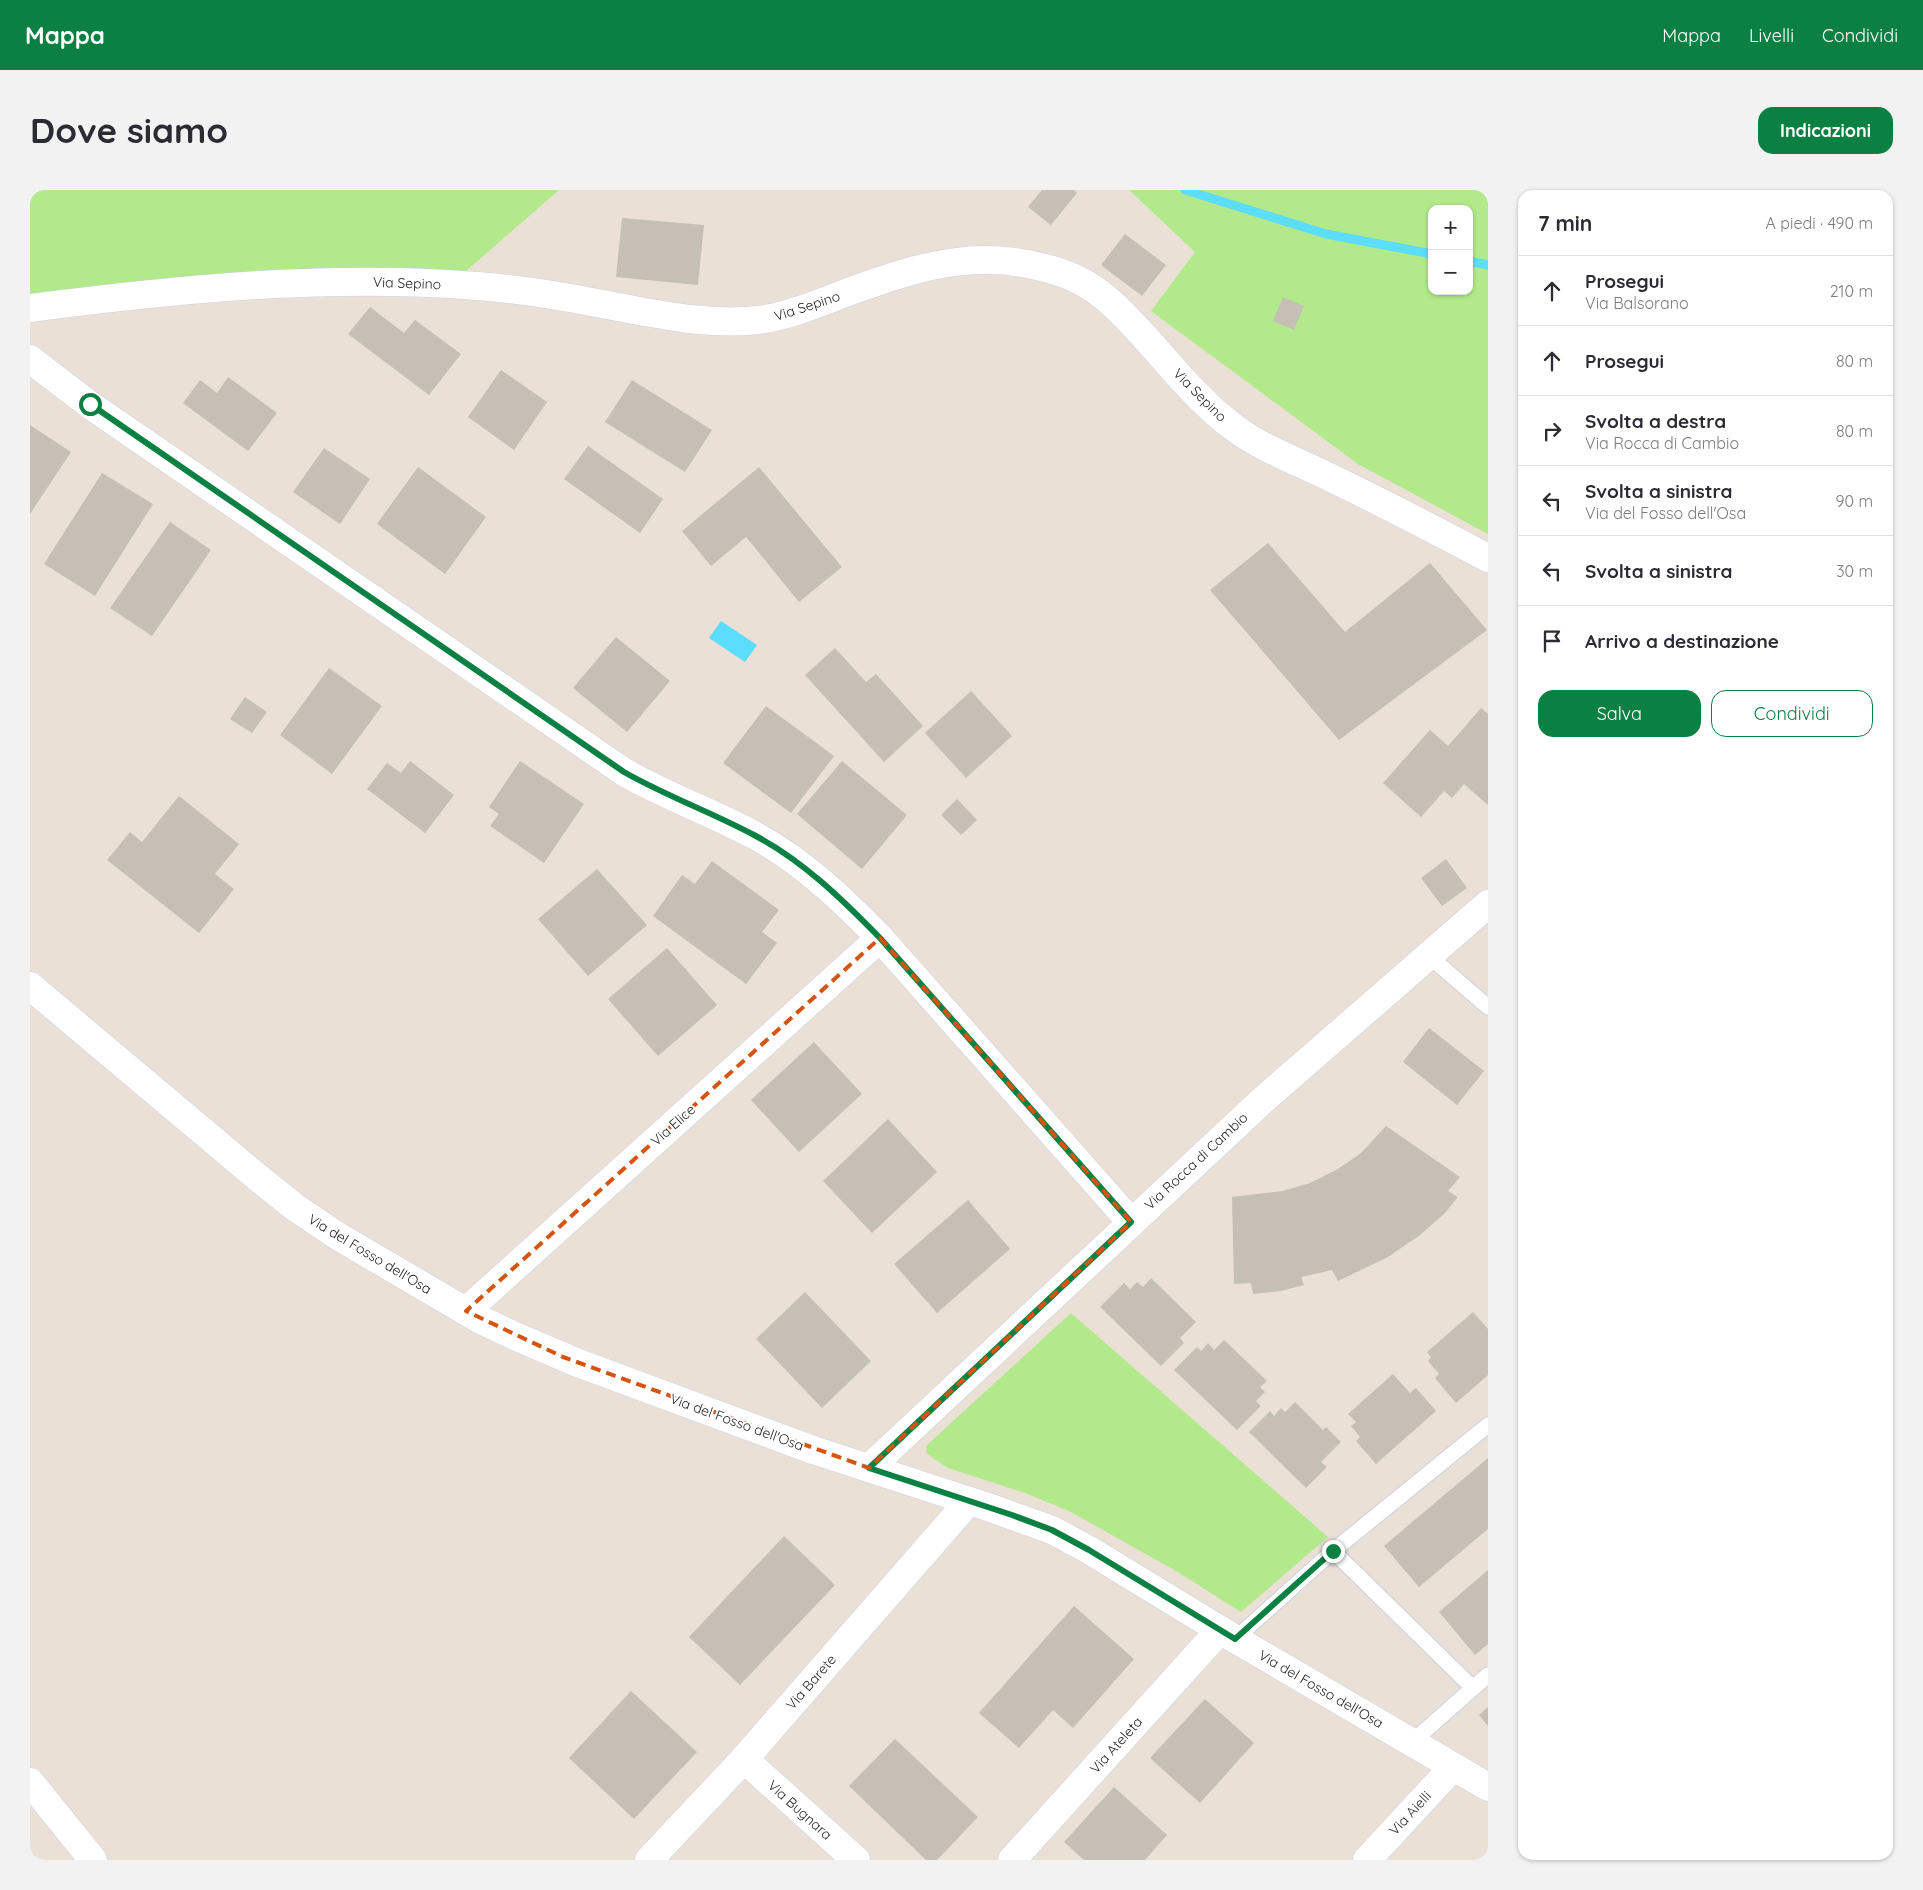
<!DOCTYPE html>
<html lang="it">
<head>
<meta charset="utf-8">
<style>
	body { margin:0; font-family:Quicksand,sans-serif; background:#f2f2f3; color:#2b2b33 }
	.controls { position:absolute; right:15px; top:15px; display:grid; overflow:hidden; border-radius:10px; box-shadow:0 1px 4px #0004 }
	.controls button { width:45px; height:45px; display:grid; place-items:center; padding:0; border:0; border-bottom:1px solid #e1e1e2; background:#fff; color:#2b2b33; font:25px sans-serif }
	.stop { position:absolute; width:15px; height:15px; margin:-11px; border:4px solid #0b8043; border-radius:50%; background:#fff }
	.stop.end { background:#0b8043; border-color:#fff; box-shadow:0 1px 5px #0008 }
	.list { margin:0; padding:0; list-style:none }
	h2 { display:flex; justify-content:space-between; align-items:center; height:65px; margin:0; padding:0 20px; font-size:21px }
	h2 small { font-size:16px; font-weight:400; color:#7c7c81 }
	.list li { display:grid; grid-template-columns:32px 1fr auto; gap:15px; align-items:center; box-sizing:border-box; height:70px; padding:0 20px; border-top:1px solid #e1e1e2 }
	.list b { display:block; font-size:19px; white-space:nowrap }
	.list p { margin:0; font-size:16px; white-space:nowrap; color:#7c7c81 }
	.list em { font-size:16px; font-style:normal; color:#7c7c81 }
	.actions { display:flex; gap:10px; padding:15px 20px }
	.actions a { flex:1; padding:11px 0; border:1px solid #0b8043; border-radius:15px; text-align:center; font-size:18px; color:#0b8043 }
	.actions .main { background:#0b8043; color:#fff }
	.icon { flex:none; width:28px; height:28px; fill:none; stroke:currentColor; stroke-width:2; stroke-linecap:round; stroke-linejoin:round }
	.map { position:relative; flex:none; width:1458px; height:1670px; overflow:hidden; border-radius:15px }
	header { display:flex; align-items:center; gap:30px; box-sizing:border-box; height:70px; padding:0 25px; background:#0b8043; color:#fff }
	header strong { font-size:24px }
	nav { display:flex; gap:28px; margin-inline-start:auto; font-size:18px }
	.intro { display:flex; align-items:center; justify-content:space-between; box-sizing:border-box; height:120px; padding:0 30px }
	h1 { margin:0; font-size:35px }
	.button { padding:12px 22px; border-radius:15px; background:#0b8043; color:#fff; font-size:18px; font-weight:700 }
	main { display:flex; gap:30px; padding:0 30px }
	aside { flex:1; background:#fff; border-radius:15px; box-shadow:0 1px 4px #0004 }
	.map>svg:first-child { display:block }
</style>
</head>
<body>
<header>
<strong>Mappa</strong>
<nav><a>Mappa</a><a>Livelli</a><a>Condividi</a></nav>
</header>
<div class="intro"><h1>Dove siamo</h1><a class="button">Indicazioni</a></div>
<main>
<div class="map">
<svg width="1458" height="1670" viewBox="0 0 1458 1670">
	<rect width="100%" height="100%" fill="#ebe0d6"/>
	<g fill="#b2e98b" fill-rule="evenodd">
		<path d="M0 0H529L421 94 0 118Z"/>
		<path d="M1099 0H1458V344L1328 274 1121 121 1165 62ZM1402 19H1439V101H1402Z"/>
		<path d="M1041 1123 1298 1347 1211 1422 1146 1381 1041 1322 995 1303 918 1278 897 1264 896 1256Z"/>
	</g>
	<path fill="#5bddfb" d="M691 431 727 455 715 472 679 448Z"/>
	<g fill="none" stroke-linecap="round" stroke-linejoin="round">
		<g stroke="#5bddfb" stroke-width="9">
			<path d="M1155 0 1296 44 1402 64"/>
			<path d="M1439 71 1458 75"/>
		</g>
	</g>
	<g fill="#c5bfb5">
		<path d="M1012 0H1044L1047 3 1021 35 998 17Z"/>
		<path d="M592 28 674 35 668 95 586 87Z"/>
		<path d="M1095 44 1136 75 1112 106 1071 75Z"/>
		<path d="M1253 107 1274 116 1264 140 1243 131Z"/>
		<path d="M340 117 374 143 385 130 431 164 399 205 318 144Z"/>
		<path d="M471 180 517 212 484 260 438 227Z"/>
		<path d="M198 187 247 223 218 261 153 213 170 190 187 203Z"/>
		<path d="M602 190 682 240 655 282 575 232Z"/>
		<path d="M0 235 41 262 0 324Z"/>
		<path d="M558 256 633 309 610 343 534 289Z"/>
		<path d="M294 258 340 289 310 334 263 302Z"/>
		<path d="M388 277 456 327 415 384 347 334Z"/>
		<path d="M729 277 812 377 769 412 716 347 681 376 652 341Z"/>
		<path d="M72 283 123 314 65 406 14 374Z"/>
		<path d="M140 332 181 360 122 446 80 418Z"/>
		<path d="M1238 353 1315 442 1400 373 1457 440 1309 550 1180 400Z"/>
		<path d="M586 447 640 491 597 542 543 498Z"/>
		<path d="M805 458 836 492 846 484 893 536 854 572 775 485Z"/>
		<path d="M299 478 352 516 302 584 250 545Z"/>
		<path d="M941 501 982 546 936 588 895 543Z"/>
		<path d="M215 507 237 522 222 543 200 529Z"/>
		<path d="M736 516 804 566 761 623 693 573Z"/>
		<path d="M1451 518 1458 524V615L1434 594 1422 608 1414 601 1391 627 1353 593 1400 540 1418 556Z"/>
		<path d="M380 571 424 605 395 643 337 599 357 573 371 583Z"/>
		<path d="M490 571 554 614 514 673 460 636 469 624 459 617Z"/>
		<path d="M812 571 877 625 832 679 767 624Z"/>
		<path d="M149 606 209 654 185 684 204 699 169 743 77 670 100 642 112 652Z"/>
		<path d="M927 609 947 630 931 645 911 625Z"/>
		<path d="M1416 669 1437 698 1412 716 1391 688Z"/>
		<path d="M682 671 749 720 732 742 747 753 716 794 623 726 652 685 665 694Z"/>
		<path d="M567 679 617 735 558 786 508 729Z"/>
		<path d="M637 758 687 815 628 866 578 809Z"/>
		<path d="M1399 838 1454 881 1427 915 1373 872Z"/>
		<path d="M784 852 832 904 769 962 721 910Z"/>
		<path d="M858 929 907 982 842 1043 793 991Z"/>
		<path d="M1356 936 1430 987 1418 1001 1428 1007 1414 1024 1390 1045 1358 1067 1308 1091 1302 1080 1271 1087 1274 1095 1251 1101 1223 1104 1221 1093 1204 1094 1202 1007 1253 1001 1280 993 1308 979 1331 963Z"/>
		<path d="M938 1010 980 1059 907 1123 864 1074Z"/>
		<path d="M1121 1088 1166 1132 1150 1148 1154 1153 1131 1176 1070 1117 1094 1093 1100 1099 1107 1092 1113 1097Z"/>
		<path d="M775 1102 841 1171 792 1218 726 1149Z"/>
		<path d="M1443 1122 1458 1139V1185L1426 1213 1405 1188 1409 1184 1398 1171 1401 1167 1397 1162Z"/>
		<path d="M1194 1150 1237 1191 1230 1197 1235 1202 1226 1211 1231 1216 1207 1240 1144 1180 1167 1157 1171 1161 1178 1153 1184 1160Z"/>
		<path d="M1363 1184 1380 1203 1386 1198 1406 1221 1346 1274 1326 1251 1330 1247 1321 1236 1326 1232 1318 1224Z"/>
		<path d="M1265 1212 1293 1240 1296 1237 1311 1252 1291 1272 1297 1277 1276 1298 1219 1242 1240 1221 1244 1226 1251 1218 1255 1222Z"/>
		<path d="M1458 1268V1339L1389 1397 1354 1356Z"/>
		<path d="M754 1346 805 1395 710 1495 659 1447Z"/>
		<path d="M1458 1380V1454L1445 1465 1409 1422Z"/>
		<path d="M1044 1416 1104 1469 1043 1538 1023 1520 989 1558 949 1523Z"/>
		<path d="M601 1501 667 1562 604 1629 539 1568Z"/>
		<path d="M1175 1509 1224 1553 1170 1613 1120 1568Z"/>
		<path d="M1458 1517V1536L1449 1525Z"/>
		<path d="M865 1549 948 1627 907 1670H896L819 1596Z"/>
		<path d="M1084 1597 1137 1645 1115 1670H1054L1034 1652Z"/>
	</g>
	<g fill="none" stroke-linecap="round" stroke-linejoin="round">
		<defs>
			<g id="lane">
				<path d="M1399 766 1458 817"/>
				<path d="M1303 1361 1443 1498"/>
				<path d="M1205 1449 1303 1361 1458 1235"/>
				<path d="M1382 1552 1458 1485"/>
			</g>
			<g id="street">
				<path d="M0 118C148 99 298 84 447 96 489 99 531 106 572 114 623 123 675 136 728 130 759 126 789 113 818 102 892 75 954 56 1032 83 1067 95 1088 118 1112 144 1142 177 1170 213 1206 239 1233 259 1267 271 1297 286 1351 312 1405 340 1458 368"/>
				<path d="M0 169 60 215 594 582C636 606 681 622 724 645 772 671 812 709 850 748L1101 1032"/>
				<path d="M436 1121 850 748"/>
				<path d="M839 1278 1233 910 1458 714"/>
				<path d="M714 1569 826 1670"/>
				<path d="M0 1592 63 1670"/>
				<path d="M619 1670 714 1569 939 1311"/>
				<path d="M982 1670 1190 1440"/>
				<path d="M1337 1670 1423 1577"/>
			</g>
			<path id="secondary" d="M0 796 232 991 266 1018 306 1045 449 1129 487 1147 548 1173 783 1260 955 1316 1022 1340 1059 1360 1205 1449 1458 1597"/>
		</defs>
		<use href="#lane" stroke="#cbd1e2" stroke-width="17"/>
		<use href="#street" stroke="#cbd1e2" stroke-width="29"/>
		<use href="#secondary" stroke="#cbd1e2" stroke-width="29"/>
		<use href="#lane" stroke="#fff" stroke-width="15"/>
		<use href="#street" stroke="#fff" stroke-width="28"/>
		<use href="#secondary" stroke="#fff" stroke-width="28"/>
	</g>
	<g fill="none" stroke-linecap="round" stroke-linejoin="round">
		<path stroke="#0b8043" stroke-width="6" d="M60 214 594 582C636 606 681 622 724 645 772 670 812 709 850 748L1101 1032 839 1278 982 1325 1022 1340 1059 1360 1205 1449 1303 1361"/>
	</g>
	<path fill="none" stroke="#d5540f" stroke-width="4" stroke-dasharray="10 6" stroke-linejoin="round" d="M850 748 1101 1032 839 1278 533 1167 436 1121Z"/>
	<g text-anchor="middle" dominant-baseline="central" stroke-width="4" stroke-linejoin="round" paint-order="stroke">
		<g font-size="14" fill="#262626" stroke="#fff">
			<text transform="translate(377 93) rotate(2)">Via Sepino</text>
			<text transform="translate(777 116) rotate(-18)">Via Sepino</text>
			<text transform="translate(1170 205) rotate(45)">Via Sepino</text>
			<text transform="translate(643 935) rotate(-42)">Via Elice</text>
			<text transform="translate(1166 971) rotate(-43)">Via Rocca di Cambio</text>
			<text transform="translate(340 1064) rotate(31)">Via del Fosso dell'Osa</text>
			<text transform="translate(707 1232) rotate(20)">Via del Fosso dell'Osa</text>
			<text transform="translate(781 1492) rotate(-49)">Via Barete</text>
			<text transform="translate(1291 1499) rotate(30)">Via del Fosso dell'Osa</text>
			<text transform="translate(1086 1555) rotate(-48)">Via Ateleta</text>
			<text transform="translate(770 1620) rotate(42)">Via Bugnara</text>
			<text transform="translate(1380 1623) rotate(-47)">Via Aielli</text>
		</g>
	</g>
</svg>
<div class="controls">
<button>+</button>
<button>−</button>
</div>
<div class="stop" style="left:60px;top:214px"></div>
<div class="stop end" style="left:1303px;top:1361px"></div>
</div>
<aside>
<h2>7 min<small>A piedi · 490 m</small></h2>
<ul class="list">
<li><svg class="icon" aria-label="ahead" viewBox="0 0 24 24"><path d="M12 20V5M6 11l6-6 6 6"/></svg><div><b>Prosegui</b><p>Via Balsorano</p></div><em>210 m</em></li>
<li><svg class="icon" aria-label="ahead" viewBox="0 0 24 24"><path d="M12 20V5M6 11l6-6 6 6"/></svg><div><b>Prosegui</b></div><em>80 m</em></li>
<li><svg class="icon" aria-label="right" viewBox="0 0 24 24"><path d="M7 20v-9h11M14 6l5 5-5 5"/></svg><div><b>Svolta a destra</b><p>Via Rocca di Cambio</p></div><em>80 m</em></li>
<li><svg class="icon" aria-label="left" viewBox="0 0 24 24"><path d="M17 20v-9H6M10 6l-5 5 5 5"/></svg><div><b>Svolta a sinistra</b><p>Via del Fosso dell'Osa</p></div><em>90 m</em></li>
<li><svg class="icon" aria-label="left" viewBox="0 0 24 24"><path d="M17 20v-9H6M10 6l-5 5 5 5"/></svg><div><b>Svolta a sinistra</b></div><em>30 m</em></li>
<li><svg class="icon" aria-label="arrive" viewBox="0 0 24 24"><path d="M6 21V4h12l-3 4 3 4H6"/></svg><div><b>Arrivo a destinazione</b></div></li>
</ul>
<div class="actions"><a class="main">Salva</a><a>Condividi</a></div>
</aside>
</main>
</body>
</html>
